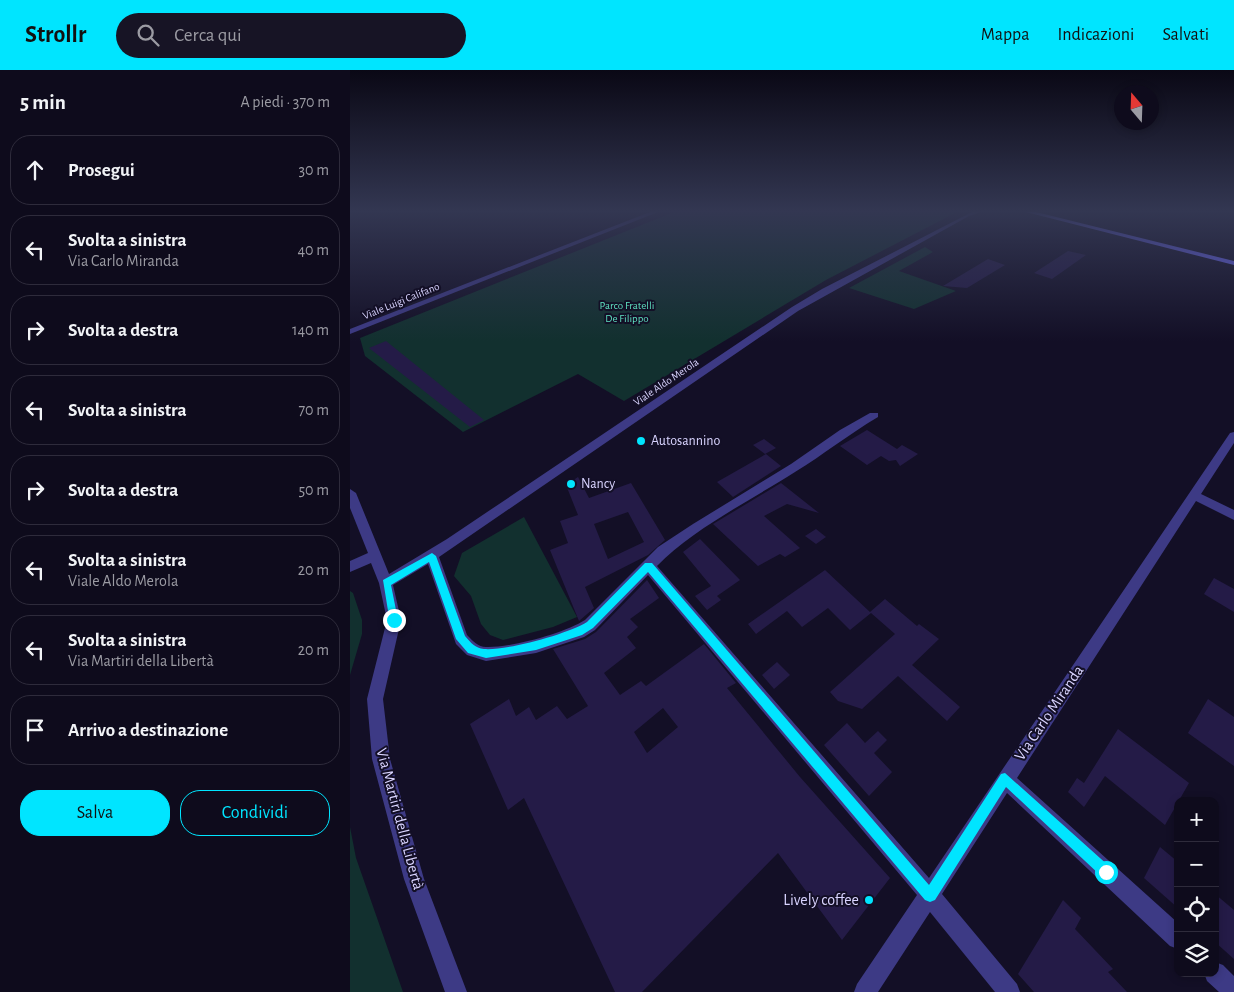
<!DOCTYPE html>
<html lang="it">
<head>
<meta charset="utf-8">
<style>
	body { margin:0; font-family:"Alegreya Sans",sans-serif; background:#171425; color:#f1f3f6 }
	.controls { position:absolute; right:15px; bottom:15px; display:grid; overflow:hidden; border-radius:10px; box-shadow:0 2px 8px #0003 }
	.controls button { width:45px; height:45px; display:grid; place-items:center; padding:0; border:0; border-bottom:1px solid #2e2b3b; background:#0e0b1c; color:#f1f3f6; font:25px sans-serif }
	.compass { position:absolute; left:764px; top:15px; width:45px; height:45px; border-radius:50%; background:#0e0b1c; box-shadow:0 2px 8px #0003; rotate:341deg }
	.stop { position:absolute; width:15px; height:15px; margin:-11px; border:4px solid #00e5ff; border-radius:50%; background:#fff }
	.stop.end { background:#00e5ff; border-color:#fff; box-shadow:0 1px 5px #0008 }
	.list { margin:0; padding:0; list-style:none }
	h2 { display:flex; justify-content:space-between; align-items:center; height:65px; margin:0; padding:0 20px; font-size:21px }
	h2 small { font-size:16px; font-weight:400; color:#9b9ba3 }
	.list li { display:grid; grid-template-columns:32px 1fr auto; gap:15px; align-items:center; box-sizing:border-box; height:70px; margin:0 10px 10px; padding:0 10px; border:1px solid #2e2b3b; border-radius:20px }
	.list b { display:block; font-size:19px; white-space:nowrap }
	.list p { margin:0; font-size:16px; white-space:nowrap; color:#9b9ba3 }
	.list em { font-size:16px; font-style:normal; color:#9b9ba3 }
	.actions { display:flex; gap:10px; padding:15px 20px }
	.actions a { flex:1; padding:11px 0; border:1px solid #00e5ff; border-radius:20px; text-align:center; font-size:18px; color:#00e5ff }
	.actions .main { background:#00e5ff; color:#111 }
	.icon { flex:none; width:28px; height:28px; fill:none; stroke:currentColor; stroke-width:2; stroke-linecap:round; stroke-linejoin:round }
	.map { position:relative; flex:none; width:884px; height:922px; overflow:hidden }
	header { display:flex; align-items:center; gap:30px; box-sizing:border-box; height:70px; padding:0 25px; background:#00e5ff; color:#111 }
	header strong { font-size:24px }
	nav { display:flex; gap:28px; margin-inline-start:auto; font-size:18px }
	.search { width:350px; height:45px; background:#171425; display:flex; align-items:center; gap:12px; box-sizing:border-box; padding:0 18px; border-radius:28px; color:#9b9ba3; font-size:19px }
	main { display:flex }
	aside { flex:1; background:#0e0b1c }
	.map>svg:first-child { display:block }
</style>
</head>
<body>
<header>
<strong>Strollr</strong>
<div class="search"><svg class="icon" aria-label="search" viewBox="0 0 24 24"><circle cx="10" cy="10" r="6"/><path d="M15 15l6 6"/></svg>Cerca qui</div>
<nav><a>Mappa</a><a>Indicazioni</a><a>Salvati</a></nav>
</header>
<main>
<aside>
<h2>5 min<small>A piedi · 370 m</small></h2>
<ul class="list">
<li><svg class="icon" aria-label="ahead" viewBox="0 0 24 24"><path d="M12 20V5M6 11l6-6 6 6"/></svg><div><b>Prosegui</b></div><em>30 m</em></li>
<li><svg class="icon" aria-label="left" viewBox="0 0 24 24"><path d="M17 20v-9H6M10 6l-5 5 5 5"/></svg><div><b>Svolta a sinistra</b><p>Via Carlo Miranda</p></div><em>40 m</em></li>
<li><svg class="icon" aria-label="right" viewBox="0 0 24 24"><path d="M7 20v-9h11M14 6l5 5-5 5"/></svg><div><b>Svolta a destra</b></div><em>140 m</em></li>
<li><svg class="icon" aria-label="left" viewBox="0 0 24 24"><path d="M17 20v-9H6M10 6l-5 5 5 5"/></svg><div><b>Svolta a sinistra</b></div><em>70 m</em></li>
<li><svg class="icon" aria-label="right" viewBox="0 0 24 24"><path d="M7 20v-9h11M14 6l5 5-5 5"/></svg><div><b>Svolta a destra</b></div><em>50 m</em></li>
<li><svg class="icon" aria-label="left" viewBox="0 0 24 24"><path d="M17 20v-9H6M10 6l-5 5 5 5"/></svg><div><b>Svolta a sinistra</b><p>Viale Aldo Merola</p></div><em>20 m</em></li>
<li><svg class="icon" aria-label="left" viewBox="0 0 24 24"><path d="M17 20v-9H6M10 6l-5 5 5 5"/></svg><div><b>Svolta a sinistra</b><p>Via Martiri della Libertà</p></div><em>20 m</em></li>
<li><svg class="icon" aria-label="arrive" viewBox="0 0 24 24"><path d="M6 21V4h12l-3 4 3 4H6"/></svg><div><b>Arrivo a destinazione</b></div></li>
</ul>
<div class="actions"><a class="main">Salva</a><a>Condividi</a></div>
</aside>
<div class="map">
<svg width="884" height="922" viewBox="0 0 884 922">
	<rect width="100%" height="100%" fill="#130f26"/>
	<g fill="#12302f">
		<path d="M324 142H607L476 210 274 331 228 304 113 362 15 286 10 268Z"/>
		<path d="M575 177 583 182 549 201 606 221 564 239 499 218Z"/>
		<path d="M174 447 227 547 203 557 153 570 140 565 131 554 121 526 104 506 112 483Z"/>
		<path d="M0 521 3 523 12 550V564L0 605Z"/>
		<path d="M0 757 6 788 53 922H0Z"/>
	</g>
	<g fill="#241b47" fill-rule="evenodd">
		<path d="M718 181 736 185 702 209 684 203Z"/>
		<path d="M638 189 655 195 617 218 593 216Z"/>
		<path d="M36 271 134 350 120 357 19 278Z"/>
		<path d="M517 360 547 379 552 375 568 384 550 396 546 390 539 391 531 386 517 395 490 376Z"/>
		<path d="M414 369 426 378 415 384 403 375Z"/>
		<path d="M416 384 431 396 383 427 367 412Z"/>
		<path d="M228 407 239 428 281 413 315 470 298 485 235 517 244 538 229 551 200 480 218 473 210 451 228 445 216 415ZM278 442 294 472 258 489 244 454Z"/>
		<path d="M431 413 469 443 437 434 414 446 450 478 435 487 430 484 408 496 363 454Z"/>
		<path d="M466 459 476 467 466 474 455 466Z"/>
		<path d="M350 469 390 510 367 526 371 530 357 540 345 526 361 516 333 482Z"/>
		<path d="M475 500 520 542 535 529 567 556 569 554 589 569 562 595 610 637 597 651 548 606 512 639 488 631 480 622 545 564 521 543 500 560 478 538 452 557 437 541 406 564 398 554Z"/>
		<path d="M864 508 884 519V542L854 524Z"/>
		<path d="M297 510 309 528 280 549 288 557 277 567 286 578 254 603 270 625 291 611 296 616 354 574 386 613 377 618 450 707 540 808 492 870 428 783 292 922H265L174 728 158 740 120 654 159 629 166 646 179 637 186 650 207 636 217 649 238 636 203 579 235 569 246 562ZM313 638 328 657 297 683 284 662Z"/>
		<path d="M427 592 440 605 424 619 412 605Z"/>
		<path d="M858 629 884 647V696L838 663Z"/>
		<path d="M497 653 515 673 528 661 537 670 524 683 542 702 519 726 474 675Z"/>
		<path d="M768 659 839 713 815 755 755 706 734 737 718 722 727 708 734 713Z"/>
		<path d="M810 777 828 792V838L794 808Z"/>
		<path d="M865 824 884 840V889L865 872Z"/>
		<path d="M713 830 731 848 725 859 763 899 758 902 777 922H684L668 904Z"/>
	</g>
	<g fill="none" stroke-linecap="round" stroke-linejoin="round">
		<g fill="#3d3a85" fill-rule="evenodd">
			<path d="M300 142H308L0 264V259Z"/>
			<path d="M622 142H631L619 146 448 241 89 487 117 565C123 571 128 577 136 577 160 578 215 563 235 550L308 477 343 454 441 394 490 360 520 343H528V347C499 364 473 385 445 402 401 430 343 459 307 496L579 808 880 363 884 362V373L851 424 884 440V450L846 431 667 708 828 853V879L820 876 657 723 592 824 667 914 670 922H645L580 842 528 922H504L507 914 567 825 298 505 245 560 234 567 186 583 136 591 117 585 106 574 78 494 43 515 51 550 33 629 40 689 74 809 117 922H95L54 809 22 689 17 629 37 550 29 513 21 493 0 502V491L18 483 0 438V419L6 423 39 504 97 469 442 237 472 219Z"/>
			<path d="M865 892 873 895 884 906V922H869L857 911 854 903H865Z"/>
		</g>
		<path fill="#6f6bff" fill-rule="evenodd" d="M676 142H686L884 191V195Z"/>
	</g>
	<linearGradient id="sky" x2="0" y2="1"><stop stop-color="#0a0815"/><stop offset="0.52" stop-color="#333752"/><stop offset="1" stop-color="#333752" stop-opacity="0"/></linearGradient>
	<rect width="884" height="271" fill="url(#sky)"/>
	<path fill="#00e5ff" d="M82 483 86 486 115 566C121 573 125 578 134 579 156 581 218 564 237 552L295 493H302L579 815 651 704 655 703 760 797 762 802 760 806 756 808 751 806 656 717 585 830 580 832 575 830 298 502 243 558 232 565 186 580 136 588 118 583 106 569 79 492 41 515 48 550 44 554 40 553 33 510Z"/>
	<g fill="#00e5ff" stroke="#130f26" stroke-width="2">
		<circle cx="291" cy="371" r="5"/>
		<circle cx="221" cy="414" r="5"/>
		<circle cx="519" cy="830" r="5"/>
	</g>
	<g text-anchor="middle" dominant-baseline="central" stroke-width="4" stroke-linejoin="round" paint-order="stroke">
		<g font-size="11" fill="#d9d4ff" stroke="#130f26">
			<text transform="translate(51 231) rotate(-22)">Viale Luigi Califano</text>
			<text transform="translate(316 312) rotate(-34)">Viale Aldo Merola</text>
		</g>
		<g font-size="11" fill="#5fe0c0" stroke="#130f26">
			<text x="277" y="235">Parco Fratelli<tspan x="277" dy="13">De Filippo</tspan></text>
		</g>
		<g font-size="14" fill="#d9d4ff" stroke="#130f26" text-anchor="start">
			<text x="301" y="371">Autosannino</text>
			<text x="231" y="414">Nancy</text>
		</g>
		<g font-size="16" fill="#d9d4ff" stroke="#130f26">
			<text transform="translate(699 643) rotate(-56)">Via Carlo Miranda</text>
			<text transform="translate(50 749) rotate(75)">Via Martiri della Libertà</text>
		</g>
		<g font-size="16" fill="#d9d4ff" stroke="#130f26" text-anchor="end">
			<text x="509" y="830">Lively coffee</text>
		</g>
	</g>
</svg>
<div class="controls">
<button>+</button>
<button>−</button>
<button><svg class="icon" aria-label="locate" viewBox="0 0 24 24"><circle cx="12" cy="12" r="6"/><path d="M12 2v4M12 18v4M2 12h4M18 12h4"/></svg></button>
<button><svg class="icon" aria-label="layers" viewBox="0 0 24 24"><path d="M12 4l9 5-9 5-9-5zM3 14l9 5 9-5"/></svg></button>
</div>
<svg class="compass" viewBox="-18 -18 36 36"><path d="M0-13l5 13h-10z" fill="#e53935"/><path d="M0 13l5-13h-10z" fill="#9b9ba3"/></svg>
<div class="stop" style="left:756px;top:802px"></div>
<div class="stop end" style="left:44px;top:550px"></div>
</div>
</main>
</body>
</html>
